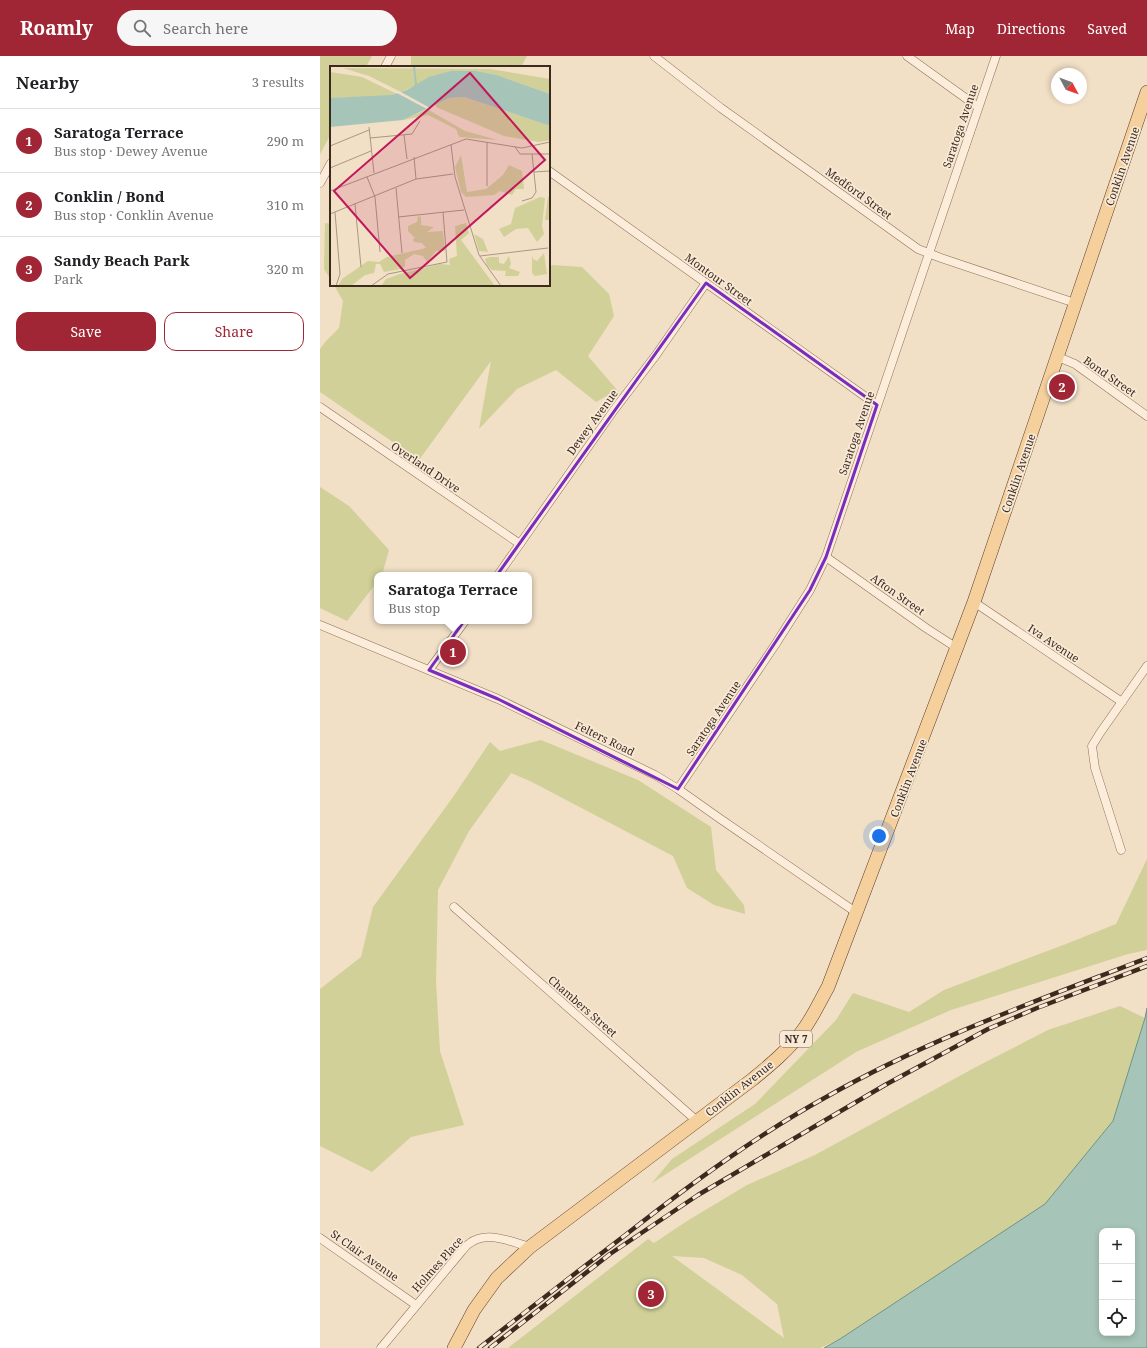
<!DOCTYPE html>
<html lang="en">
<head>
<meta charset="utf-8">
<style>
	body { margin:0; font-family:"Noto Serif",serif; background:#f6f6f6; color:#202124 }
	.controls { position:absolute; right:12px; bottom:12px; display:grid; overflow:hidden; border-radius:8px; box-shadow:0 2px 6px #0003 }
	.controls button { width:36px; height:36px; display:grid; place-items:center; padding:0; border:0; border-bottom:1px solid #e0e0e0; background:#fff; color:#202124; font:20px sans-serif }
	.compass { position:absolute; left:731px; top:12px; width:36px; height:36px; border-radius:50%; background:#fff; box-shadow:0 2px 6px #0003; rotate:131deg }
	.you { position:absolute; left:559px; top:780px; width:14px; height:14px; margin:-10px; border:3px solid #fff; border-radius:50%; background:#1a73e8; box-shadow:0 0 0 6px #1a73e833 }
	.badge { display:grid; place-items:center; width:26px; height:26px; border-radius:50%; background:#a12635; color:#fff; font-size:13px; font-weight:700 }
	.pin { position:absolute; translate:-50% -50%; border:2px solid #fff; box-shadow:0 1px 4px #0006 }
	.popup { position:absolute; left:54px; top:516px; width:158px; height:52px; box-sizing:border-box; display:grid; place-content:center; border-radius:8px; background:#fff; filter:drop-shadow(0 1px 3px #0005); font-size:13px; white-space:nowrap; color:#757577 }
	.popup b { font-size:15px; color:#202124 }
	.popup::after { content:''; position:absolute; left:50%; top:100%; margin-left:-8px; border:8px solid transparent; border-top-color:#fff }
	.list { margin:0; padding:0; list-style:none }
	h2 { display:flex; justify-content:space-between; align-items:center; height:52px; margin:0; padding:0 16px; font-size:17px }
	h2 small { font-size:13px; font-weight:400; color:#757577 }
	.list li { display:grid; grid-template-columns:26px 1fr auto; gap:12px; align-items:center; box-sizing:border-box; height:64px; padding:0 16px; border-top:1px solid #e0e0e0 }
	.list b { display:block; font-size:15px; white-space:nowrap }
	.list p { margin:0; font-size:13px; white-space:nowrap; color:#757577 }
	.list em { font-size:13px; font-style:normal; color:#757577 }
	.actions { display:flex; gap:8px; padding:12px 16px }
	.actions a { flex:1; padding:9px 0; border:1px solid #a12635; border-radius:12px; text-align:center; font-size:14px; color:#a12635 }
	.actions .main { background:#a12635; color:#fff }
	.icon { flex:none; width:22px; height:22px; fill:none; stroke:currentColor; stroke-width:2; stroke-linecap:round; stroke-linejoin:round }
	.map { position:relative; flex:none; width:827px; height:1292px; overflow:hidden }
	header { display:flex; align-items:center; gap:24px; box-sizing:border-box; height:56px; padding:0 20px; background:#a12635; color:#fff }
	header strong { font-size:19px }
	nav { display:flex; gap:22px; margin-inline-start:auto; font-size:14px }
	.search { width:280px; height:36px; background:#f6f6f6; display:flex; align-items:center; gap:10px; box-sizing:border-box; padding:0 14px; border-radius:22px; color:#757577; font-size:15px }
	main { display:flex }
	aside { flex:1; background:#fff }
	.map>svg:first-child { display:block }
</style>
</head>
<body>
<header>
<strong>Roamly</strong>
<div class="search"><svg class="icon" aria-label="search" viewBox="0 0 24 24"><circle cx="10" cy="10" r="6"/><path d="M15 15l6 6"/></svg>Search here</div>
<nav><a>Map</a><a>Directions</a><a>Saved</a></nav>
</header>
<main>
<aside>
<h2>Nearby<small>3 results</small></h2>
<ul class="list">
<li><span class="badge">1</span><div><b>Saratoga Terrace</b><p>Bus stop · Dewey Avenue</p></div><em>290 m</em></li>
<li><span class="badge">2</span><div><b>Conklin / Bond</b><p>Bus stop · Conklin Avenue</p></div><em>310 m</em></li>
<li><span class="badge">3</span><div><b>Sandy Beach Park</b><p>Park</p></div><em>320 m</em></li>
</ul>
<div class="actions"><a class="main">Save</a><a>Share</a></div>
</aside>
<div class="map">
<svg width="827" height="1292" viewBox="0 0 827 1292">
	<rect width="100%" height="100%" fill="#f1dfc6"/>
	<g fill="#d0d098" fill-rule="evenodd">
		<path d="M0 0H52L46 11H11V78L0 98Z"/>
		<path d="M91 0H207L201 11H91Z"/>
		<path d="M5 167 11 168V224L4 213Z"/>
		<path d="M233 209 262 211 289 238 294 260 268 300 297 334 276 346 236 314 197 333 159 373 171 305 99 404 0 336V293L6 285 19 272 23 245 14 229H91L135 231 138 229H229V211Z"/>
		<path d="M0 431 29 450 69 494 62 519H57V526L27 565 0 552Z"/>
		<path d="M221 684 318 724 391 771 396 814 424 849 425 858 394 849 367 832 353 800 210 725 191 717 149 775 118 834 116 925 120 995 144 1069 91 1081 52 1116 0 1090V933L41 901 53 851 133 741 170 686 180 695Z"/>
		<path d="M827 803V894L808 898 631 954 536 996 332 1127 352 1103 435 1048 516 964 533 937 589 956 624 934 746 888 796 868Z"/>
		<path d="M800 950 825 962 793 1065 725 1148 520 1283 500 1292H188L328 1183 334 1187 367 1165 427 1129 495 1099 656 1011 728 974ZM352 1200 384 1202 422 1219 457 1248 464 1282Z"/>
	</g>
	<path fill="#a7c4b8" stroke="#6d9485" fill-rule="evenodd" d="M827 952V1292H504L520 1283 725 1148 793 1065 825 962ZM782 1175H812V1277H782Z"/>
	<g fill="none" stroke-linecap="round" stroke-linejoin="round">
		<defs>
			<g id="street">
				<path d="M334 0 401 52 598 193 621 202 755 247"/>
				<path d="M587 0 658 51"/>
				<path d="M65 11 71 0"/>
				<path d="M229 115 557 349"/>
				<path d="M0 127 11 107"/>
				<path d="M738 301 755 308 827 360"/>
				<path d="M0 351 200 488"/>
				<path d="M506 501 606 572 637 592"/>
				<path d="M178 519 294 354 336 299 386 227"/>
				<path d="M654 546 802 646"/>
				<path d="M0 569 178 643 335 719 358 733 399 762 537 857"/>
				<path d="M109 614 145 565"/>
				<path d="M358 733 455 589 490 534 506 501 676 0"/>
				<path d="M801 794 775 712 772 690 780 677 827 610"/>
				<path d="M134 851 377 1065"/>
				<path d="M0 1182 96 1249"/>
				<path d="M61 1292 141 1196C144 1193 146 1189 150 1187 167 1174 191 1186 210 1191"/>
			</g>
			<path id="primary" d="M134 1292 154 1254 177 1222 210 1191 433 1023C450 1009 467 995 481 977 492 963 499 947 508 931L654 546 827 36"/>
		</defs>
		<use href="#street" stroke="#8e6f5a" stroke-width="9"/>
		<use href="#primary" stroke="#5b3e2e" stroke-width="14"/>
		<use href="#street" stroke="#fbedda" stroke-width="8"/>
		<use href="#primary" stroke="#f5cf9c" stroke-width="13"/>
		<defs>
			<g id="rail">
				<path d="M159 1292C209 1253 258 1215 308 1177 372 1127 437 1079 508 1040 609 983 719 944 827 902"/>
				<path d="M170 1292 290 1198 378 1139 565 1029 668 973 717 952 827 910"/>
			</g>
		</defs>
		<use href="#rail" stroke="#3d2a1f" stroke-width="4.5"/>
		<use href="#rail" stroke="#f8ead6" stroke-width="3" stroke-dasharray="9" stroke-linecap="butt"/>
	</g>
	<path fill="none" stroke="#7b2cbf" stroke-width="3" stroke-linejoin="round" d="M386 227 557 349 506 501 490 534 358 733 178 643 109 614Z"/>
	<g text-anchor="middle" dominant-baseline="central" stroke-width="3.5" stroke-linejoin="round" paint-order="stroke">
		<rect fill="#f8ead6" stroke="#756456" stroke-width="1" x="460" y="975" width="32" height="16" rx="3"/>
		<g font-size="10" font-weight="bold" fill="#3d2a1f">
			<text x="476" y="983">NY 7</text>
		</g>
		<g font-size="11" fill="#3d2a1f" stroke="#f8ead6">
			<text transform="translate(640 70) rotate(-71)">Saratoga Avenue</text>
			<text transform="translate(802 110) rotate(-71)">Conklin Avenue</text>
			<text transform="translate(539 137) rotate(36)">Medford Street</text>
			<text transform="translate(399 223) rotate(36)">Montour Street</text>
			<text transform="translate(790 320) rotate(35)">Bond Street</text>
			<text transform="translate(272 366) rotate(-54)">Dewey Avenue</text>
			<text transform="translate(536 377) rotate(-71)">Saratoga Avenue</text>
			<text transform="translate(106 411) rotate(34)">Overland Drive</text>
			<text transform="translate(698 417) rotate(-71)">Conklin Avenue</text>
			<text transform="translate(578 538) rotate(35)">Afton Street</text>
			<text transform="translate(734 587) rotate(34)">Iva Avenue</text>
			<text transform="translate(393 662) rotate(-56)">Saratoga Avenue</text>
			<text transform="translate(285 682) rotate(26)">Felters Road</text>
			<text transform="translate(588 722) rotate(-69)">Conklin Avenue</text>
			<text transform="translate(263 950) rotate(41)">Chambers Street</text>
			<text transform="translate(419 1032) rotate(-38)">Conklin Avenue</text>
			<text transform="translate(45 1199) rotate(35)">St Clair Avenue</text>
			<text transform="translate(117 1208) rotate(-48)">Holmes Place</text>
		</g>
	</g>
	<g transform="translate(10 10)">
		<rect width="220" height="220" fill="#f1dfc6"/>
		<path d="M13 2 160 3 220 13V28L167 9 146 5H121L71 26 39 10ZM0 6 32 11 67 28 51 31 0 32ZM134 31 220 60V74L209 76 174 70 106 41 105 38 119 32ZM97 43 135 65 168 74 129 71 126 63 98 49 73 54ZM131 89 137 126 156 123 173 109 179 99 192 105 194 123H186L182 129 170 125 164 129 136 131 131 126 125 101ZM220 130V154H215L218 131ZM210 131 215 132 212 160 214 168 207 176 198 162 186 163 174 171 169 163 181 158 185 142ZM88 150 91 151V159L104 161 97 166 113 165 115 185H106L97 196 93 190 84 188 75 194V200L71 203 54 206 50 198H46L44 207 35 209 21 220H8L12 213 38 195 49 196 57 191 96 182 92 177 84 176 83 173 85 172 78 165V160L87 156ZM136 157 139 167 131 174 165 220H51L56 213 70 208 110 198 120 199 119 193 127 190 125 160ZM144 168 153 173 158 186 149 185ZM214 187 217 208 205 210 202 207V189L203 193 207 195ZM179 190 181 198 179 202 190 206 188 210H175L176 205 162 204 157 200 155 193 160 191H169V197L174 198Z" fill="#d0d098"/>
		<path d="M121 5H146L167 9 220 28V60L134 31 119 32 73 54 0 61V32L62 29 77 24 99 11Z" fill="#a7c4b8"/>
		<path d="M68 25 71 26 100 42 97 43 65 26Z" fill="#f1dfc6"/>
		<path fill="none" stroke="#a7c4b8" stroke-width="2" d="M84 0 86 19"/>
		<path fill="none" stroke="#a99783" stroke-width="1" d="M39 61 44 107M74 69 77 93M40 72 82 68 90 55M121 79 125 111 149 189 171 220M0 80 39 64M185 81 190 88H220M84 91 86 113M0 102 41 85M204 106 220 105M37 111 45 131 50 186M157 120V76M66 122 72 187M0 125 136 73 192 82 220 76M192 135 202 132 206 126 202 88M25 138 31 201M5 146 10 208 6 220M0 148 86 113 123 108M68 151 134 144M220 177V199M150 190 218 182M41 220 58 208 117 196 113 146"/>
		<path fill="#c2185b" fill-opacity="0.15" stroke="#c2185b" stroke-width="2" d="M140 7 215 94 80 212 4 125Z"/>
		<rect width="220" height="220" fill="none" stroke="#3d2a1f" stroke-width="2"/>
	</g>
</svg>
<div class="controls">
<button>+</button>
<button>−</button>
<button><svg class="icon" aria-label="locate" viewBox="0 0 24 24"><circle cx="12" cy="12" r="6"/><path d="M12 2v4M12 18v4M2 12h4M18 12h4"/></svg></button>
</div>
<svg class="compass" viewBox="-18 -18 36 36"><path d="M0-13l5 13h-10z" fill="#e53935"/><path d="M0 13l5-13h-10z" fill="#757577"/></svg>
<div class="you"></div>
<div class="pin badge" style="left:133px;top:596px">1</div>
<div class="popup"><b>Saratoga Terrace</b>Bus stop</div>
<div class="pin badge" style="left:742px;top:331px">2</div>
<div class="pin badge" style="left:331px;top:1238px">3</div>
</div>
</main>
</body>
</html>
